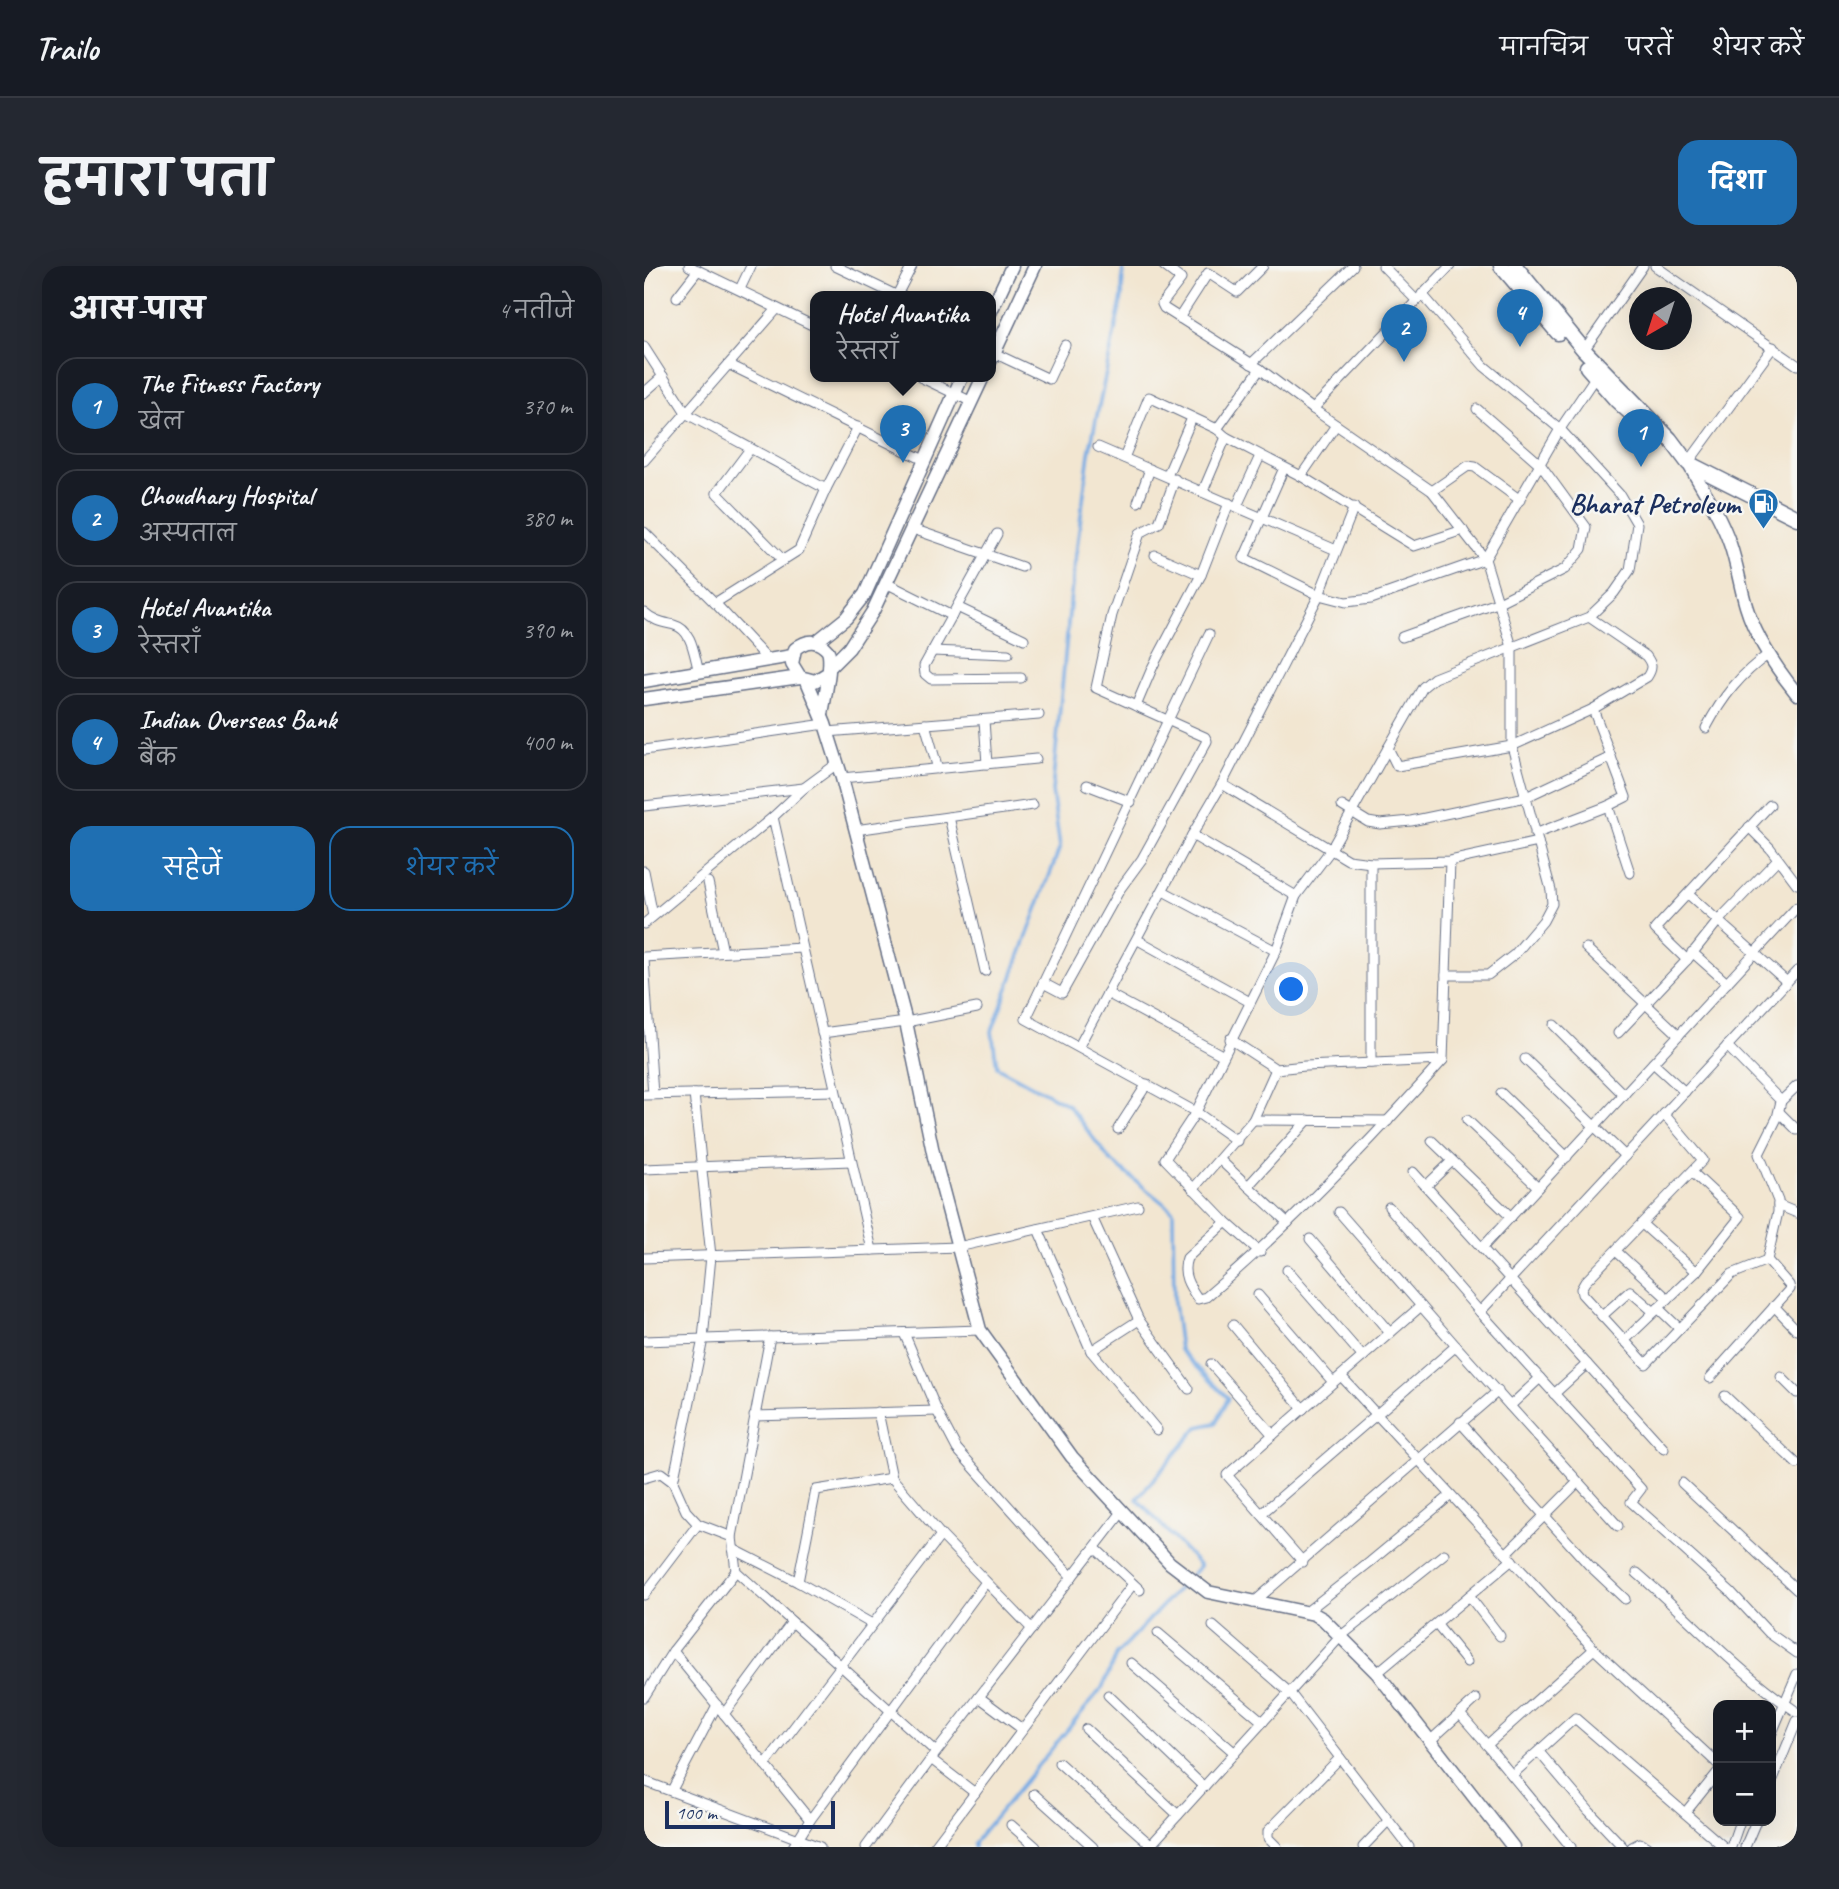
<!DOCTYPE html>
<html lang="hi">
<head>
<meta charset="utf-8">
<style>
	body { margin:0; font-family:Caveat,"Playpen Sans Deva",sans-serif; background:#242831; color:#f1f3f6 }
	.controls { position:absolute; right:21px; bottom:21px; display:grid; overflow:hidden; border-radius:14px; box-shadow:0 7px 28px #0002 }
	.controls button { width:63px; height:63px; display:grid; place-items:center; padding:0; border:0; border-bottom:2px solid #363941; background:#171b24; color:#f1f3f6; font:35px sans-serif }
	.compass { position:absolute; left:985px; top:21px; width:63px; height:63px; border-radius:50%; background:#171b24; box-shadow:0 7px 28px #0002; rotate:219deg }
	.scale { position:absolute; left:21px; bottom:18px; width:170px; box-sizing:border-box; padding-left:7px; border:4px solid #1b2f5e; border-top:0; font-size:19px; line-height:24px; white-space:nowrap; color:#1b2f5e; -webkit-text-stroke:5px #f6f6f2; paint-order:stroke }
	.you { position:absolute; left:648px; top:724px; width:24px; height:24px; margin:-18px; border:5px solid #fff; border-radius:50%; background:#1a73e8; box-shadow:0 0 0 10px #1a73e833 }
	.badge { display:grid; place-items:center; width:46px; height:46px; border-radius:50%; background:#1f6fb2; color:#fff; font-size:23px; font-weight:700 }
	.pin { position:absolute; translate:-50% -58px; filter:drop-shadow(0 2px 4px #0008) }
	.pin::after { content:''; position:absolute; top:37px; width:24px; height:21px; background:inherit; clip-path:polygon(0 0,100% 0,50% 100%) }
	.popup { position:absolute; left:166px; top:25px; width:186px; height:91px; box-sizing:border-box; display:grid; place-content:center; border-radius:14px; background:#171b24; filter:drop-shadow(0 2px 5px #0005); font-size:23px; white-space:nowrap; color:#9ea1a6 }
	.popup b { font-size:26px; color:#f1f3f6 }
	.popup::after { content:''; position:absolute; left:50%; top:100%; margin-left:-14px; border:14px solid transparent; border-top-color:#171b24 }
	.list { margin:0; padding:0; list-style:none }
	h2 { display:flex; justify-content:space-between; align-items:center; height:91px; margin:0; padding:0 28px; font-size:30px }
	h2 small { font-size:23px; font-weight:400; color:#9ea1a6 }
	.list li { display:grid; grid-template-columns:46px 1fr auto; gap:21px; align-items:center; box-sizing:border-box; height:98px; margin:0 14px 14px; padding:0 14px; border:2px solid #363941; border-radius:21px }
	.list b { display:block; font-size:26px; white-space:nowrap }
	.list p { margin:0; font-size:23px; white-space:nowrap; color:#9ea1a6 }
	.list em { font-size:23px; font-style:normal; color:#9ea1a6 }
	.actions { display:flex; gap:14px; padding:21px 28px }
	.actions a { flex:1; padding:16px 0; border:2px solid #1f6fb2; border-radius:21px; text-align:center; font-size:24px; color:#1f6fb2 }
	.actions .main { background:#1f6fb2; color:#fff }
	.map { position:relative; flex:none; width:1153px; height:1581px; overflow:hidden; border-radius:21px }
	header { display:flex; align-items:center; gap:42px; box-sizing:border-box; height:98px; padding:0 35px; background:#171b24; border-bottom:2px solid #363941 }
	header strong { font-size:33px }
	nav { display:flex; gap:38px; margin-inline-start:auto; font-size:24px }
	.intro { display:flex; align-items:center; justify-content:space-between; box-sizing:border-box; height:168px; padding:0 42px }
	h1 { margin:0; font-size:49px }
	.button { padding:18px 32px; border-radius:21px; background:#1f6fb2; color:#fff; font-size:24px; font-weight:700 }
	main { display:flex; gap:42px; padding:0 42px }
	aside { flex:1; background:#171b24; border-radius:21px; box-shadow:0 7px 28px #0002 }
	.map>svg:first-child { display:block }
</style>
</head>
<body>
<header>
<strong>Trailo</strong>
<nav><a>मानचित्र</a><a>परतें</a><a>शेयर करें</a></nav>
</header>
<div class="intro"><h1>हमारा पता</h1><a class="button">दिशा</a></div>
<main>
<aside>
<h2>आस-पास<small>4 नतीजे</small></h2>
<ul class="list">
<li><span class="badge">1</span><div><b>The Fitness Factory</b><p>खेल</p></div><em>370 m</em></li>
<li><span class="badge">2</span><div><b>Choudhary Hospital</b><p>अस्पताल</p></div><em>380 m</em></li>
<li><span class="badge">3</span><div><b>Hotel Avantika</b><p>रेस्तराँ</p></div><em>390 m</em></li>
<li><span class="badge">4</span><div><b>Indian Overseas Bank</b><p>बैंक</p></div><em>400 m</em></li>
</ul>
<div class="actions"><a class="main">सहेजें</a><a>शेयर करें</a></div>
</aside>
<div class="map">
<svg width="1153" height="1581" viewBox="0 0 1153 1581">
	<rect width="100%" height="100%" fill="#f6f6f2"/>
	<filter id="ink" filterUnits="userSpaceOnUse"><feTurbulence type="fractalNoise" baseFrequency=".0143" numOctaves="2"/><feDisplacementMap in="SourceGraphic" scale="14" xChannelSelector="R" yChannelSelector="G"/><feConvolveMatrix kernelMatrix="1 2 1 2 8 2 1 2 1" color-interpolation-filters="sRGB"/></filter>
	<filter id="wash" filterUnits="userSpaceOnUse"><feTurbulence type="fractalNoise" baseFrequency=".00686" numOctaves="4" result="noise"/><feDisplacementMap in="SourceGraphic" scale="28" xChannelSelector="R" yChannelSelector="G"/><feGaussianBlur stdDeviation="1.57" result="paint"/><feColorMatrix in="noise" values="0 0 0 0 0 0 0 0 0 0 0 0 0 0 0 0 0 1.4 0 .05"/><feComposite in="paint" operator="in"/></filter>
	<g filter="url(#wash)">
		<rect width="100%" height="100%" fill="#f2e6d1"/>
		<g fill="none" stroke-linecap="round" stroke-linejoin="round">
			<g stroke="#77abe4" stroke-width="3.5">
				<path d="M479 0 478 31 445 187 427 327 408 525 416 581 348 765 353 801 424 839 466 894 529 945 530 1037 536 1084 584 1132 572 1157 554 1161 493 1233 556 1300 548 1308"/>
				<path d="M330 1581V1577L458 1422 473 1388 537 1320"/>
			</g>
		</g>
	</g>
	<g filter="url(#ink)">
		<g fill="none" stroke-linecap="round" stroke-linejoin="round">
			<defs>
				<g id="street">
					<path d="M45 0 172 61"/>
					<path d="M191 0 256 31"/>
					<path d="M520 0 537 13 518 38 520 42 616 103 669 143 788 225 841 293 868 381V480L907 624 908 638 899 655 871 688 844 709H802"/>
					<path d="M739 0 772 34"/>
					<path d="M1011 0 1153 99"/>
					<path d="M96 23 107 0"/>
					<path d="M778 28 840 100 916 163 976 229 993 258 986 304 970 327 945 351 790 412 779 421 744 482 753 500 868 480 949 443 1003 411C1009 402 1008 398 1002 390L945 351"/>
					<path d="M253 29 268 0"/>
					<path d="M33 31 54 4"/>
					<path d="M535 52 564 7 593 26 619 0"/>
					<path d="M0 81 43 148 182 223"/>
					<path d="M940 84 999 0"/>
					<path d="M350 87 405 113 421 79"/>
					<path d="M607 98 709 0"/>
					<path d="M86 99 280 194"/>
					<path d="M276 111 328 136"/>
					<path d="M0 127 19 110"/>
					<path d="M669 143 806 0"/>
					<path d="M573 163 616 103"/>
					<path d="M454 181 692 284"/>
					<path d="M106 183 73 227 139 294"/>
					<path d="M480 192 505 131 573 163 582 171 657 210 770 280 819 264"/>
					<path d="M0 195 133 43"/>
					<path d="M1044 197 1129 81"/>
					<path d="M640 202 600 292 675 329 702 336 727 333 841 293 916 163 954 107"/>
					<path d="M523 210 548 152"/>
					<path d="M657 210 692 159"/>
					<path d="M559 225 582 171"/>
					<path d="M788 225 824 200 831 201 876 234"/>
					<path d="M494 236 506 203"/>
					<path d="M593 240 616 190"/>
					<path d="M269 263 378 301"/>
					<path d="M0 266 71 337 124 394"/>
					<path d="M353 268 280 400 281 408 287 413 377 412"/>
					<path d="M511 289 557 309"/>
					<path d="M242 317 308 350"/>
					<path d="M71 337 155 284 182 223 214 161"/>
					<path d="M313 341 380 373"/>
					<path d="M0 346C10 355 18 356 30 359 49 364 50 390 55 406"/>
					<path d="M565 368 382 753 552 846 593 875"/>
					<path d="M758 371 853 337 921 303 938 283 942 261 896 198 833 143"/>
					<path d="M288 385 364 388"/>
					<path d="M492 440 509 400 557 309 585 237"/>
					<path d="M340 454 343 498"/>
					<path d="M281 458 294 503"/>
					<path d="M1062 462C1078 432 1096 408 1125 388"/>
					<path d="M183 466 395 449"/>
					<path d="M0 484 181 458"/>
					<path d="M198 512 392 493"/>
					<path d="M578 518 704 594 727 597 806 595 894 576"/>
					<path d="M443 519 487 536"/>
					<path d="M0 540 160 522"/>
					<path d="M698 540 724 556 736 558 767 555 882 531 967 491"/>
					<path d="M964 540 986 607"/>
					<path d="M129 551 228 984"/>
					<path d="M305 551 341 705"/>
					<path d="M1105 561 1126 582 1153 618"/>
					<path d="M211 564 389 539"/>
					<path d="M891 568 964 540 982 531 949 443"/>
					<path d="M548 569 652 630"/>
					<path d="M727 597V797"/>
					<path d="M0 605 9 650"/>
					<path d="M64 616 79 686"/>
					<path d="M519 625 632 685"/>
					<path d="M1044 628 1143 716"/>
					<path d="M0 658 129 551 160 522 194 497"/>
					<path d="M494 674 606 736"/>
					<path d="M942 682 1035 769"/>
					<path d="M1048 686 1083 717"/>
					<path d="M0 691 158 682"/>
					<path d="M0 693 9 829"/>
					<path d="M1043 694 1011 663 1126 539"/>
					<path d="M399 717 418 727 476 623 498 593 563 475 561 471 452 422 468 349 496 267 515 257 531 213"/>
					<path d="M463 727 578 789"/>
					<path d="M910 759 980 829"/>
					<path d="M178 767 262 756 333 742"/>
					<path d="M974 767 1043 694 1074 655 1133 594"/>
					<path d="M586 773 632 803"/>
					<path d="M435 780 548 569 578 518 675 329 710 241"/>
					<path d="M1083 780 1137 835 1153 820"/>
					<path d="M881 793 981 890"/>
					<path d="M1009 797 1041 826"/>
					<path d="M857 827 923 891"/>
					<path d="M50 828 67 990 59 1073 29 1216 42 1245 54 1258 88 1271"/>
					<path d="M0 829 191 825"/>
					<path d="M1135 846 1153 864"/>
					<path d="M1020 848 1059 894 941 1016 937 1023 938 1028 1002 1098 1088 1008 1123 994"/>
					<path d="M609 854 744 855"/>
					<path d="M823 854 894 921"/>
					<path d="M474 863 503 818"/>
					<path d="M788 875 867 951"/>
					<path d="M576 894 644 957"/>
					<path d="M0 903 207 895"/>
					<path d="M769 906 1020 1183"/>
					<path d="M604 920 664 854"/>
					<path d="M782 920 808 895"/>
					<path d="M549 923 609 854 632 803 661 800 799 794"/>
					<path d="M1134 939 1153 947"/>
					<path d="M745 941 836 1046 997 1223 987 1236 1086 1325 1125 1367 1153 1387"/>
					<path d="M695 946 812 1080 974 1260"/>
					<path d="M448 951 495 1054 545 1123"/>
					<path d="M582 956 543 992C537 1008 545 1020 554 1033L562 1031C647 959 725 877 799 794L806 595"/>
					<path d="M998 958 1052 1006"/>
					<path d="M394 963 447 1085 513 1164"/>
					<path d="M666 973 746 1067"/>
					<path d="M838 982 1153 641"/>
					<path d="M972 985 1024 1033"/>
					<path d="M616 986 582 956 521 893 552 846 632 685 652 630 686 585 744 482"/>
					<path d="M0 992 314 981 494 940"/>
					<path d="M643 1004 719 1091"/>
					<path d="M614 1029 689 1116"/>
					<path d="M1130 1040 1153 1064"/>
					<path d="M1014 1042 1036 1063"/>
					<path d="M836 1046 1153 705"/>
					<path d="M958 1050 986 1025 1010 1046"/>
					<path d="M589 1059 659 1143"/>
					<path d="M260 1067 293 1145 313 1183 428 1311"/>
					<path d="M126 1071 88 1271 92 1305 292 1486"/>
					<path d="M0 1075 336 1064"/>
					<path d="M980 1075 1052 1006 1096 951 1048 906"/>
					<path d="M447 1085 495 1054"/>
					<path d="M567 1098 629 1169"/>
					<path d="M697 1110 950 1383 1074 1498"/>
					<path d="M1137 1111 1153 1127"/>
					<path d="M1066 1112 1146 1023 1145 1019 1123 994 1134 946V935L1115 888 1133 852 1137 835"/>
					<path d="M910 1128 943 1098"/>
					<path d="M1081 1130 1153 1198"/>
					<path d="M866 1140 896 1112"/>
					<path d="M234 1146 248 1212 297 1269 388 1363"/>
					<path d="M110 1150 293 1145"/>
					<path d="M816 1156 945 1299 981 1333"/>
					<path d="M0 1212 17 1207 29 1216"/>
					<path d="M1038 1217 1153 1324"/>
					<path d="M617 1248 812 1080"/>
					<path d="M451 1282 496 1324"/>
					<path d="M89 1283 154 1316 228 1358"/>
					<path d="M862 1288 934 1216"/>
					<path d="M659 1296 583 1209 777 1040"/>
					<path d="M993 1307C1047 1353 1094 1407 1153 1446"/>
					<path d="M154 1316 172 1224 248 1212"/>
					<path d="M0 1329 54 1258"/>
					<path d="M825 1330 856 1370"/>
					<path d="M609 1337 854 1125"/>
					<path d="M661 1347 726 1296 807 1229"/>
					<path d="M792 1358 823 1396"/>
					<path d="M569 1360 646 1427 765 1581"/>
					<path d="M514 1367 619 1456"/>
					<path d="M29 1385 166 1554"/>
					<path d="M487 1397 591 1487"/>
					<path d="M733 1407 868 1294"/>
					<path d="M464 1429 560 1521"/>
					<path d="M0 1431 29 1385 92 1305"/>
					<path d="M335 1431 378 1463"/>
					<path d="M80 1448 148 1356"/>
					<path d="M816 1448 843 1479"/>
					<path d="M442 1463 534 1549"/>
					<path d="M1127 1469 1153 1408"/>
					<path d="M787 1474 832 1433"/>
					<path d="M895 1486 945 1545 979 1581"/>
					<path d="M287 1493 331 1527"/>
					<path d="M415 1497 509 1581"/>
					<path d="M121 1499 297 1269"/>
					<path d="M868 1509 931 1452 1080 1581"/>
					<path d="M0 1515 176 1581"/>
					<path d="M1127 1518 1153 1455"/>
					<path d="M28 1524 73 1439"/>
					<path d="M390 1528 449 1581"/>
					<path d="M1041 1547 1074 1506"/>
					<path d="M367 1559 392 1581"/>
					<path d="M149 1581 166 1554 342 1316"/>
					<path d="M222 1581 287 1493 478 1246"/>
					<path d="M290 1581 489 1318"/>
					<path d="M505 1581 697 1370 800 1288"/>
					<path d="M633 1581 624 1572V1565L696 1492"/>
					<path d="M719 1581 744 1555"/>
					<path d="M927 1581 843 1479 950 1383"/>
					<path d="M988 1581 996 1577 1003 1581"/>
					<path d="M1087 1581 1096 1555"/>
					<path d="M1101 1581 1112 1555"/>
				</g>
				<g id="secondary">
					<path d="M346 47 368 0"/>
					<path d="M346 96 391 0"/>
					<path d="M1044 197C1059 223 1076 249 1086 278 1093 298 1096 320 1102 340 1112 373 1132 402 1153 428"/>
					<path d="M172 376 202 352 221 328 318 111"/>
					<path d="M187 400 205 382 229 345 339 111"/>
					<path d="M0 415 148 390"/>
					<path d="M163 415 181 458 198 512 262 756 290 891 336 1064 428 1191 526 1297 564 1326 670 1348 679 1353 733 1407 869 1581"/>
					<path d="M0 433 156 411"/>
					<path d="M178 449C180 433 189 398 184 385 174 373 163 373 151 383L148 398 156 411 171 415 184 407"/>
				</g>
				<g id="primary">
					<path d="M857 0 914 67"/>
					<path d="M871 0 940 84 1026 173 1044 197 1153 252"/>
					<path d="M943 101 972 134 1005 164"/>
				</g>
			</defs>
			<use href="#street" stroke="#666f86" stroke-width="11"/>
			<use href="#secondary" stroke="#666f86" stroke-width="15"/>
			<use href="#primary" stroke="#666f86" stroke-width="17"/>
			<use href="#street" stroke="#fff" stroke-width="9"/>
			<use href="#secondary" stroke="#fff" stroke-width="12"/>
			<use href="#primary" stroke="#fff" stroke-width="14"/>
		</g>
	</g>
	<defs>
		<symbol id="fuel-pin" viewBox="-11 -11 22 30"><path d="M0 17L-7.5 6A9.5 9.5 0 1 1 7.5 6Z" fill="#1f6fb2" stroke="#f6f6f2"/><path d="M-5.5-6h7V0h2V4h1.3V-2.5L3-4.5l.8-.8L6-3V5H2.5V1h-1V6h-7ZM-4.2-4.7v3.2H.2V-4.7Z" fill="#fff"/></symbol>
	</defs>
	<g fill-rule="evenodd">
		<use href="#fuel-pin" x="1102" y="220" width="35" height="47"/>
	</g>
	<g text-anchor="middle" dominant-baseline="central" stroke-width="5" stroke-linejoin="round" paint-order="stroke">
		<g font-size="28" font-weight="bold" fill="#1b2f5e" stroke="#f6f6f2" text-anchor="end">
			<text x="1096" y="237">Bharat Petroleum</text>
		</g>
	</g>
</svg>
<div class="controls">
<button>+</button>
<button>−</button>
</div>
<svg class="compass" viewBox="-18 -18 36 36"><path d="M0-13l5 13h-10z" fill="#e53935"/><path d="M0 13l5-13h-10z" fill="#9ea1a6"/></svg>
<div class="scale">100 m</div>
<div class="you"></div>
<div class="pin badge" style="left:997px;top:201px">1</div>
<div class="pin badge" style="left:760px;top:96px">2</div>
<div class="pin badge" style="left:259px;top:197px">3</div>
<div class="popup"><b>Hotel Avantika</b>रेस्तराँ</div>
<div class="pin badge" style="left:876px;top:81px">4</div>
</div>
</main>
</body>
</html>
